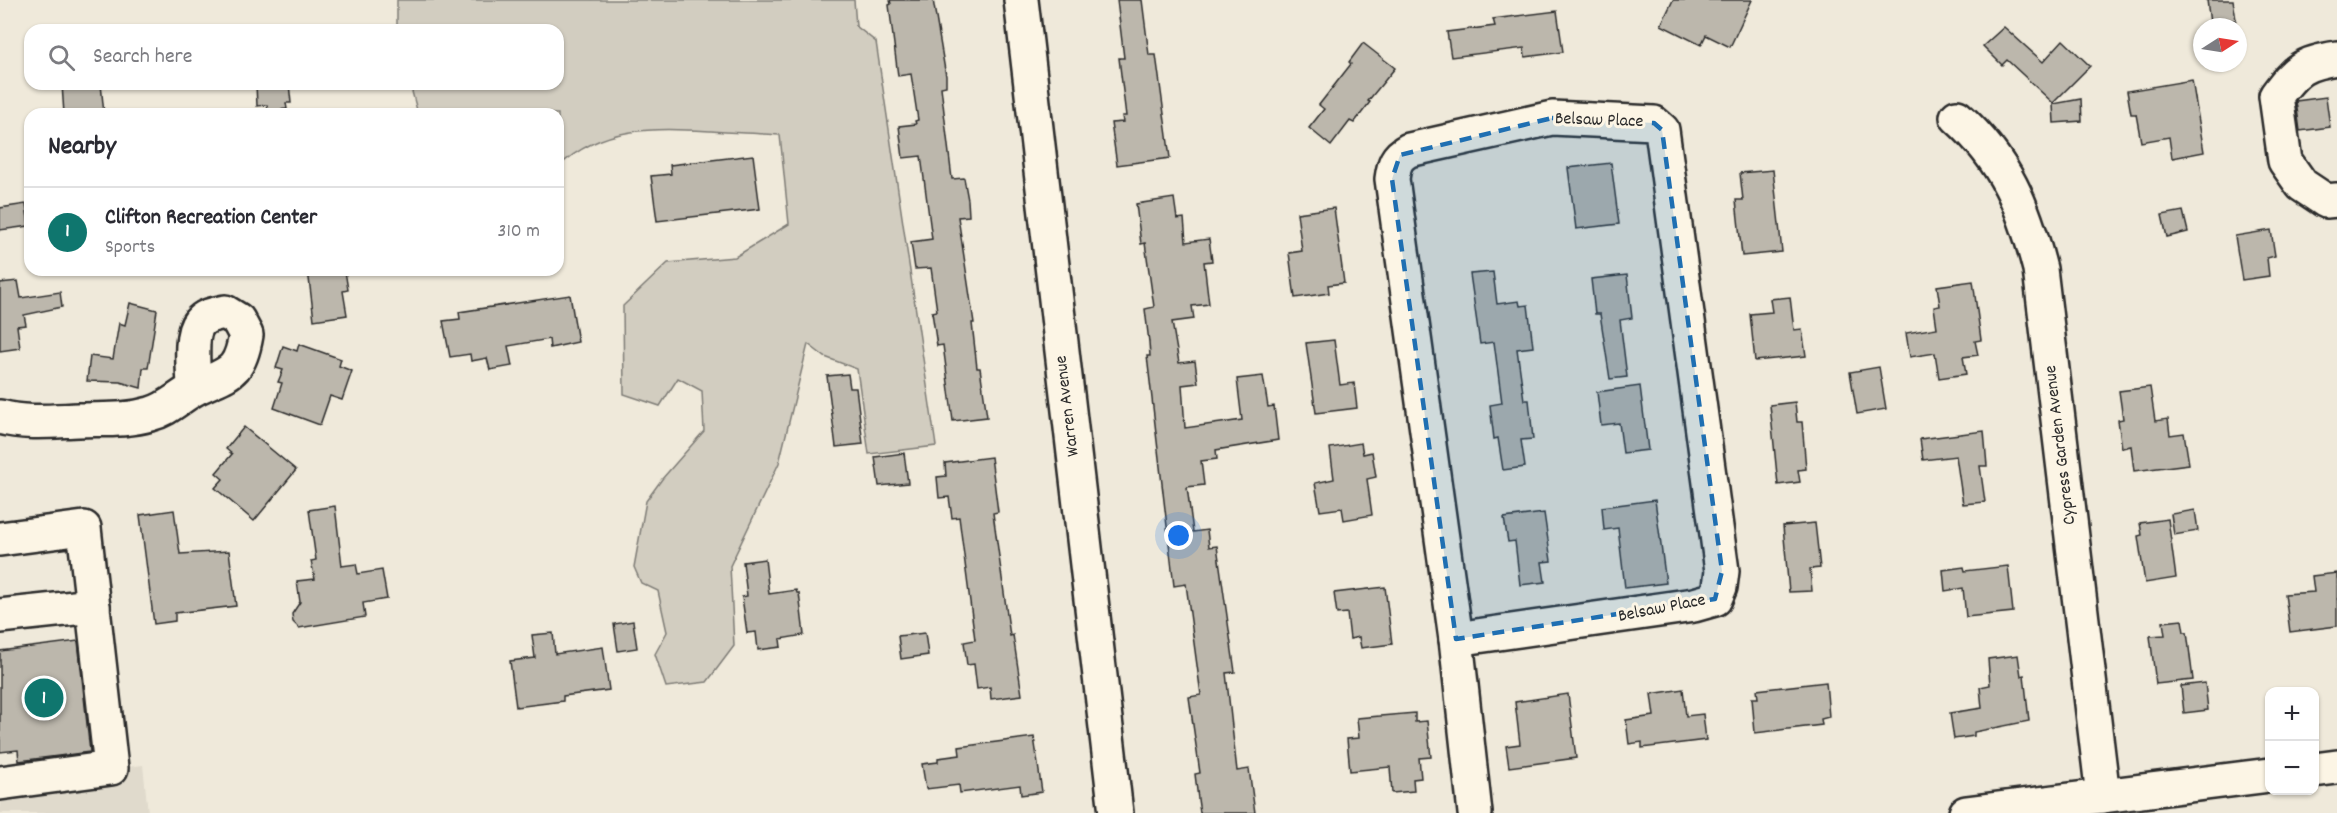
<!DOCTYPE html>
<html lang="en">
<head>
<meta charset="utf-8">
<style>
	body { margin:0; font-family:Dekko,sans-serif; background:#f2f2f3; color:#2b2b33 }
	.controls { position:absolute; right:18px; bottom:18px; display:grid; overflow:hidden; border-radius:12px; box-shadow:0 2px 4px #0004 }
	.controls button { width:54px; height:54px; display:grid; place-items:center; padding:0; border:0; border-bottom:2px solid #e1e1e2; background:#fff; color:#2b2b33; font:30px sans-serif }
	.compass { position:absolute; left:2193px; top:18px; width:54px; height:54px; border-radius:50%; background:#fff; box-shadow:0 2px 4px #0004; rotate:78deg }
	.you { position:absolute; left:1179px; top:536px; width:21px; height:21px; margin:-15px; border:4px solid #fff; border-radius:50%; background:#1a73e8; box-shadow:0 0 0 9px #1a73e833 }
	.badge { display:grid; place-items:center; width:39px; height:39px; border-radius:50%; background:#0f766e; color:#fff; font-size:20px; font-weight:700 }
	.pin { position:absolute; translate:-50% -50%; border:3px solid #fff; box-shadow:0 2px 6px #0006 }
	.list { margin:0; padding:0; list-style:none }
	h2 { display:flex; justify-content:space-between; align-items:center; height:78px; margin:0; padding:0 24px; font-size:26px }
	h2 small { font-size:20px; font-weight:400; color:#7c7c81 }
	.list li { display:grid; grid-template-columns:39px 1fr auto; gap:18px; align-items:center; box-sizing:border-box; height:90px; padding:0 24px; border-top:2px solid #e1e1e2 }
	.list b { display:block; font-size:22px; white-space:nowrap }
	.list p { margin:0; font-size:20px; white-space:nowrap; color:#7c7c81 }
	.list em { font-size:20px; font-style:normal; color:#7c7c81 }
	.icon { flex:none; width:33px; height:33px; fill:none; stroke:currentColor; stroke-width:2; stroke-linecap:round; stroke-linejoin:round }
	.map { position:relative; flex:none; width:2337px; height:813px; overflow:hidden }
	.search { position:absolute; background:#fff; box-shadow:0 2px 4px #0004; left:24px; top:24px; width:540px; height:66px; display:flex; align-items:center; gap:15px; box-sizing:border-box; padding:0 21px; border-radius:18px; color:#7c7c81; font-size:22px }
	.panel { position:absolute; background:#fff; box-shadow:0 2px 4px #0004; left:24px; top:108px; width:540px; height:168px; border-radius:18px }
	.map>svg:first-child { display:block }
</style>
</head>
<body>
<div class="map">
<svg width="2337" height="813" viewBox="0 0 2337 813">
	<rect width="100%" height="100%" fill="#efe9da"/>
	<filter id="ink" filterUnits="userSpaceOnUse"><feTurbulence type="fractalNoise" baseFrequency=".0167" numOctaves="2"/><feDisplacementMap in="SourceGraphic" scale="12" xChannelSelector="R" yChannelSelector="G"/><feConvolveMatrix kernelMatrix="1 2 1 2 8 2 1 2 1" color-interpolation-filters="sRGB"/></filter>
	<g filter="url(#ink)">
		<path fill="#e0dacc" d="M143 765 148 813H0V783Z"/>
		<path fill="#d2cdc0" stroke="#7e7c76" stroke-width="1.5" d="M397 0H854L856 26 876 42 936 446 869 454 857 369 825 357 808 344 779 463 730 566 734 646 707 682 666 687 655 654 667 632 658 591 641 583 634 567 646 501 662 479 704 431 702 391 678 378 660 406 624 394 623 306 668 263 735 257 789 224 780 135C758 133 734 133 711 131 654 128 603 125 558 167V114H418L410 84H558V30H397Z"/>
		<g fill="#bcb7ac" stroke="#2b2b2b" stroke-width="1.5">
			<path d="M890 0H933L946 76V86L941 87 952 179 964 178 968 200 969 216 958 217 974 323H972L977 368H980L987 417 953 421 943 345 937 346 932 312 937 311 931 268 915 269 911 242 932 239 921 156 903 158 899 126 916 124 915 121 918 120 911 74 898 76 889 5 891 4Z"/>
			<path d="M1117 0H1142L1149 55H1156L1170 158 1117 165 1111 123 1123 122 1122 116H1126L1119 58H1124Z"/>
			<path d="M1673 0H1752L1730 47 1706 35 1701 45 1661 25Z"/>
			<path d="M2207 0H2233L2236 20 2210 23Z"/>
			<path d="M1557 11 1563 52 1525 57 1524 48 1451 57 1447 32 1495 26 1493 19Z"/>
			<path d="M2004 27 2043 62 2063 40 2090 66 2053 103 2007 60 2002 65 1983 46Z"/>
			<path d="M1363 43 1395 68 1368 101 1370 102 1354 123 1350 121 1331 146 1309 128 1324 109 1319 105 1351 64 1349 62Z"/>
			<path d="M2192 80 2204 152 2172 158 2169 137 2141 142 2136 114H2131L2127 91Z"/>
			<path d="M62 84H101L104 114H64Z"/>
			<path d="M256 84H289L291 103H286L287 109 268 111 267 105 257 106Z"/>
			<path d="M2326 97 2330 127 2300 131 2296 101Z"/>
			<path d="M2081 99 2082 121 2054 123 2053 104Z"/>
			<path d="M753 155 760 209 657 221 651 176 671 174 670 165Z"/>
			<path d="M1611 163 1619 224 1576 229 1568 168Z"/>
			<path d="M1773 170 1782 252 1742 256 1736 200H1743L1740 173Z"/>
			<path d="M1174 198 1177 219 1184 218 1186 242 1209 239 1212 261 1204 262 1209 304 1192 306 1194 319 1172 322 1179 363 1195 361 1198 383 1182 385 1185 428 1242 420 1237 379 1263 376 1268 407 1274 406 1278 440 1216 450 1217 459 1201 461 1204 485 1187 487 1193 532 1207 530 1209 547 1217 546 1235 672 1226 673 1237 771 1249 769 1255 813H1200L1198 799 1195 774 1200 773 1189 697 1201 695 1186 584 1174 586 1147 356H1150L1149 342 1145 309 1154 307 1145 243 1141 244 1136 204Z"/>
			<path d="M26 204 29 226 0 230V208Z"/>
			<path d="M1334 208 1344 283 1328 285 1329 293 1295 298 1289 253 1302 251 1297 213Z"/>
			<path d="M2183 211 2188 232 2167 237 2162 215Z"/>
			<path d="M2271 230 2275 256 2267 258 2269 276 2242 280 2235 236Z"/>
			<path d="M308 270H330V273L345 271 348 290 343 291 347 315 314 320Z"/>
			<path d="M1493 272 1497 304 1519 301 1520 306 1528 305 1533 347 1517 349 1524 400H1529L1533 439 1521 440 1525 467 1503 470 1498 438 1494 439 1490 405 1502 403 1494 342 1480 344 1470 274Z"/>
			<path d="M1627 275 1632 318 1620 320 1627 377 1610 379 1600 314H1595L1591 279Z"/>
			<path d="M18 281 21 298 60 292 62 307 24 315 26 325 17 326 20 348 0 351V283Z"/>
			<path d="M1973 281 1981 340 1975 341 1978 355 1963 357 1966 374 1939 378 1935 353 1910 357 1906 333 1937 328 1934 307 1940 306 1937 286Z"/>
			<path d="M570 295 578 342 550 348 549 339 508 346 512 366 490 370 487 358 471 361 470 354 450 357 443 321 460 319 459 312Z"/>
			<path d="M1790 297 1794 330 1802 329 1806 356 1755 361 1750 314 1772 312 1770 299Z"/>
			<path d="M130 303 157 310 148 368H143L141 388 120 382 87 381 90 356 113 359 119 323 125 325Z"/>
			<path d="M1334 340 1340 385 1354 383 1357 408 1316 413 1306 343Z"/>
			<path d="M299 344 341 359 339 366 352 371 342 400 330 396 320 425 274 408 282 383 278 382 283 370 276 368 283 346 297 351Z"/>
			<path d="M1879 367 1886 409 1857 414 1850 372Z"/>
			<path d="M848 374 850 388H856L863 444 836 447 827 376Z"/>
			<path d="M1640 386 1648 450 1623 453 1619 423 1601 425 1597 392Z"/>
			<path d="M2150 387 2155 421 2168 419 2170 435 2184 433 2189 464 2134 471 2131 446 2122 448 2118 420 2123 419 2119 391Z"/>
			<path d="M1795 402 1797 422H1802L1806 469 1798 470 1800 482 1778 485 1770 405Z"/>
			<path d="M244 427 296 470 254 521 215 488 223 479 216 473 232 454 226 449Z"/>
			<path d="M1984 431 1987 466H1980L1985 502 1963 504 1956 456 1923 460 1920 439Z"/>
			<path d="M1361 443 1363 454 1372 452 1376 477 1367 479 1372 515 1344 520 1342 508 1320 511 1315 483 1334 479 1330 448Z"/>
			<path d="M904 453 908 483 879 486 875 457Z"/>
			<path d="M991 457 998 512 993 513 1010 636 1013 635 1022 695 991 699 990 687 977 689 974 664 967 665 964 642 975 640 959 517 952 518 949 497 939 498 937 477 946 476 945 463Z"/>
			<path d="M1655 500 1666 583 1625 588 1618 528 1604 530 1602 507Z"/>
			<path d="M335 506 342 566 356 564 358 574 382 570 387 599 363 603 365 617 299 628 293 622 292 614 300 602 297 581 315 579 311 561 316 560 309 510Z"/>
			<path d="M174 510 180 554 229 551 236 606 175 613V621L154 624 140 515Z"/>
			<path d="M2195 510 2198 531 2174 535 2171 514Z"/>
			<path d="M1544 513 1551 561 1542 562 1545 582 1520 585 1515 541 1508 542 1504 518Z"/>
			<path d="M2168 519 2176 578 2145 583 2138 536 2142 535 2140 523Z"/>
			<path d="M1815 523 1820 568 1810 569 1812 591 1789 592 1783 526Z"/>
			<path d="M765 559 769 594 796 590 797 593H799L804 635 780 639 781 647 758 650 756 632 747 633 742 597 747 596 743 562Z"/>
			<path d="M2008 566 2013 612 1966 617 1963 588 1945 591 1943 570 1964 567 1965 571Z"/>
			<path d="M2337 573V626L2290 632 2285 594 2314 592 2312 576Z"/>
			<path d="M1385 587 1392 644 1361 648 1359 637 1350 639 1347 613 1337 614 1334 593Z"/>
			<path d="M2182 620 2184 632H2187L2193 680 2156 684 2150 636 2165 635 2163 622Z"/>
			<path d="M633 621 637 648 618 651 614 624Z"/>
			<path d="M553 633 555 654 603 647 609 690 563 696V701L516 707 510 661 535 658 532 635Z"/>
			<path d="M925 633 928 655 901 659 898 636Z"/>
			<path d="M78 641 90 752 19 761 18 750 0 752V651Z"/>
			<path d="M2018 655 2021 676 2024 675 2029 721 1974 732V736L1954 739 1950 713 1982 708 1980 687 1990 685 1988 659Z"/>
			<path d="M1826 682 1829 717 1821 719 1822 725 1755 733 1752 698H1758L1757 690Z"/>
			<path d="M2205 683 2208 710 2184 713 2181 686Z"/>
			<path d="M1683 689 1686 716 1703 714 1706 740 1642 748V742L1629 744 1626 720 1654 716 1651 694Z"/>
			<path d="M1568 694 1576 758 1509 767 1506 746 1520 744 1515 702Z"/>
			<path d="M1415 713V722L1427 721 1431 757 1419 758 1421 778 1413 779 1414 791 1392 793 1390 767 1350 771 1347 739 1359 738 1357 718Z"/>
			<path d="M1034 737 1042 792 1021 795 1020 785 960 793 959 785 926 789 922 764 938 762V758L960 755 959 747Z"/>
		</g>
		<g fill="none" stroke-linecap="round" stroke-linejoin="round">
			<defs>
				<g id="minor">
					<path d="M1021 0 1116 813"/>
					<path d="M2337 58C2303 63 2296 69 2276 96L2285 161 2302 185 2326 201 2337 200"/>
					<path d="M1957 117C2006 161 2024 207 2040 269L2103 796"/>
					<path d="M1552 118 1654 123 1662 130 1722 571 1720 587 1715 599 1694 605 1456 639 1392 179C1394 164 1396 157 1409 150Z"/>
					<path d="M0 417C25 424 52 421 78 420 102 419 127 421 150 414 167 410 179 397 194 389 227 372 239 377 246 335L238 320 225 312C216 314 205 315 199 323 189 335 194 373 194 389"/>
					<path d="M0 539 84 528 111 768 0 783"/>
					<path d="M0 616 93 606"/>
					<path d="M1456 639 1475 813"/>
				</g>
				<g id="major">
					<path d="M2314 770 2337 767"/>
					<path d="M1966 813 2270 775"/>
				</g>
			</defs>
			<use href="#minor" stroke="#2b2b2b" stroke-width="38"/>
			<use href="#major" stroke="#2b2b2b" stroke-width="38"/>
			<use href="#minor" stroke="#fcf5e5" stroke-width="33"/>
			<use href="#major" stroke="#fcf5e5" stroke-width="33"/>
		</g>
	</g>
	<path fill="#1f6fb2" fill-opacity="0.2" stroke="#1f6fb2" stroke-width="4.5" stroke-dasharray="12 8" stroke-linejoin="round" d="M1552 118 1654 123 1662 130 1722 571 1715 599 1456 639 1392 179 1400 155Z"/>
	<g text-anchor="middle" dominant-baseline="central" stroke-width="6" stroke-linejoin="round" paint-order="stroke">
		<g font-size="18" fill="#2b2b2b" stroke="#fcf5e5">
			<text transform="translate(1599 121) rotate(2)">Belsaw Place</text>
			<text transform="translate(1068 406) rotate(-97)">Warren Avenue</text>
			<text transform="translate(2061 445) rotate(-97)">Cypress Garden Avenue</text>
			<text transform="translate(1662 609) rotate(-11)">Belsaw Place</text>
		</g>
	</g>
</svg>
<div class="controls">
<button>+</button>
<button>−</button>
</div>
<svg class="compass" viewBox="-18 -18 36 36"><path d="M0-13l5 13h-10z" fill="#e53935"/><path d="M0 13l5-13h-10z" fill="#7c7c81"/></svg>
<div class="you"></div>
<div class="pin badge" style="left:44px;top:698px">1</div>
<div class="search"><svg class="icon" aria-label="search" viewBox="0 0 24 24"><circle cx="10" cy="10" r="6"/><path d="M15 15l6 6"/></svg>Search here</div>
<section class="panel">
<h2>Nearby<small></small></h2>
<ul class="list">
<li><span class="badge">1</span><div><b>Clifton Recreation Center</b><p>Sports</p></div><em>310 m</em></li>
</ul>
</section>
</div>
</body>
</html>
